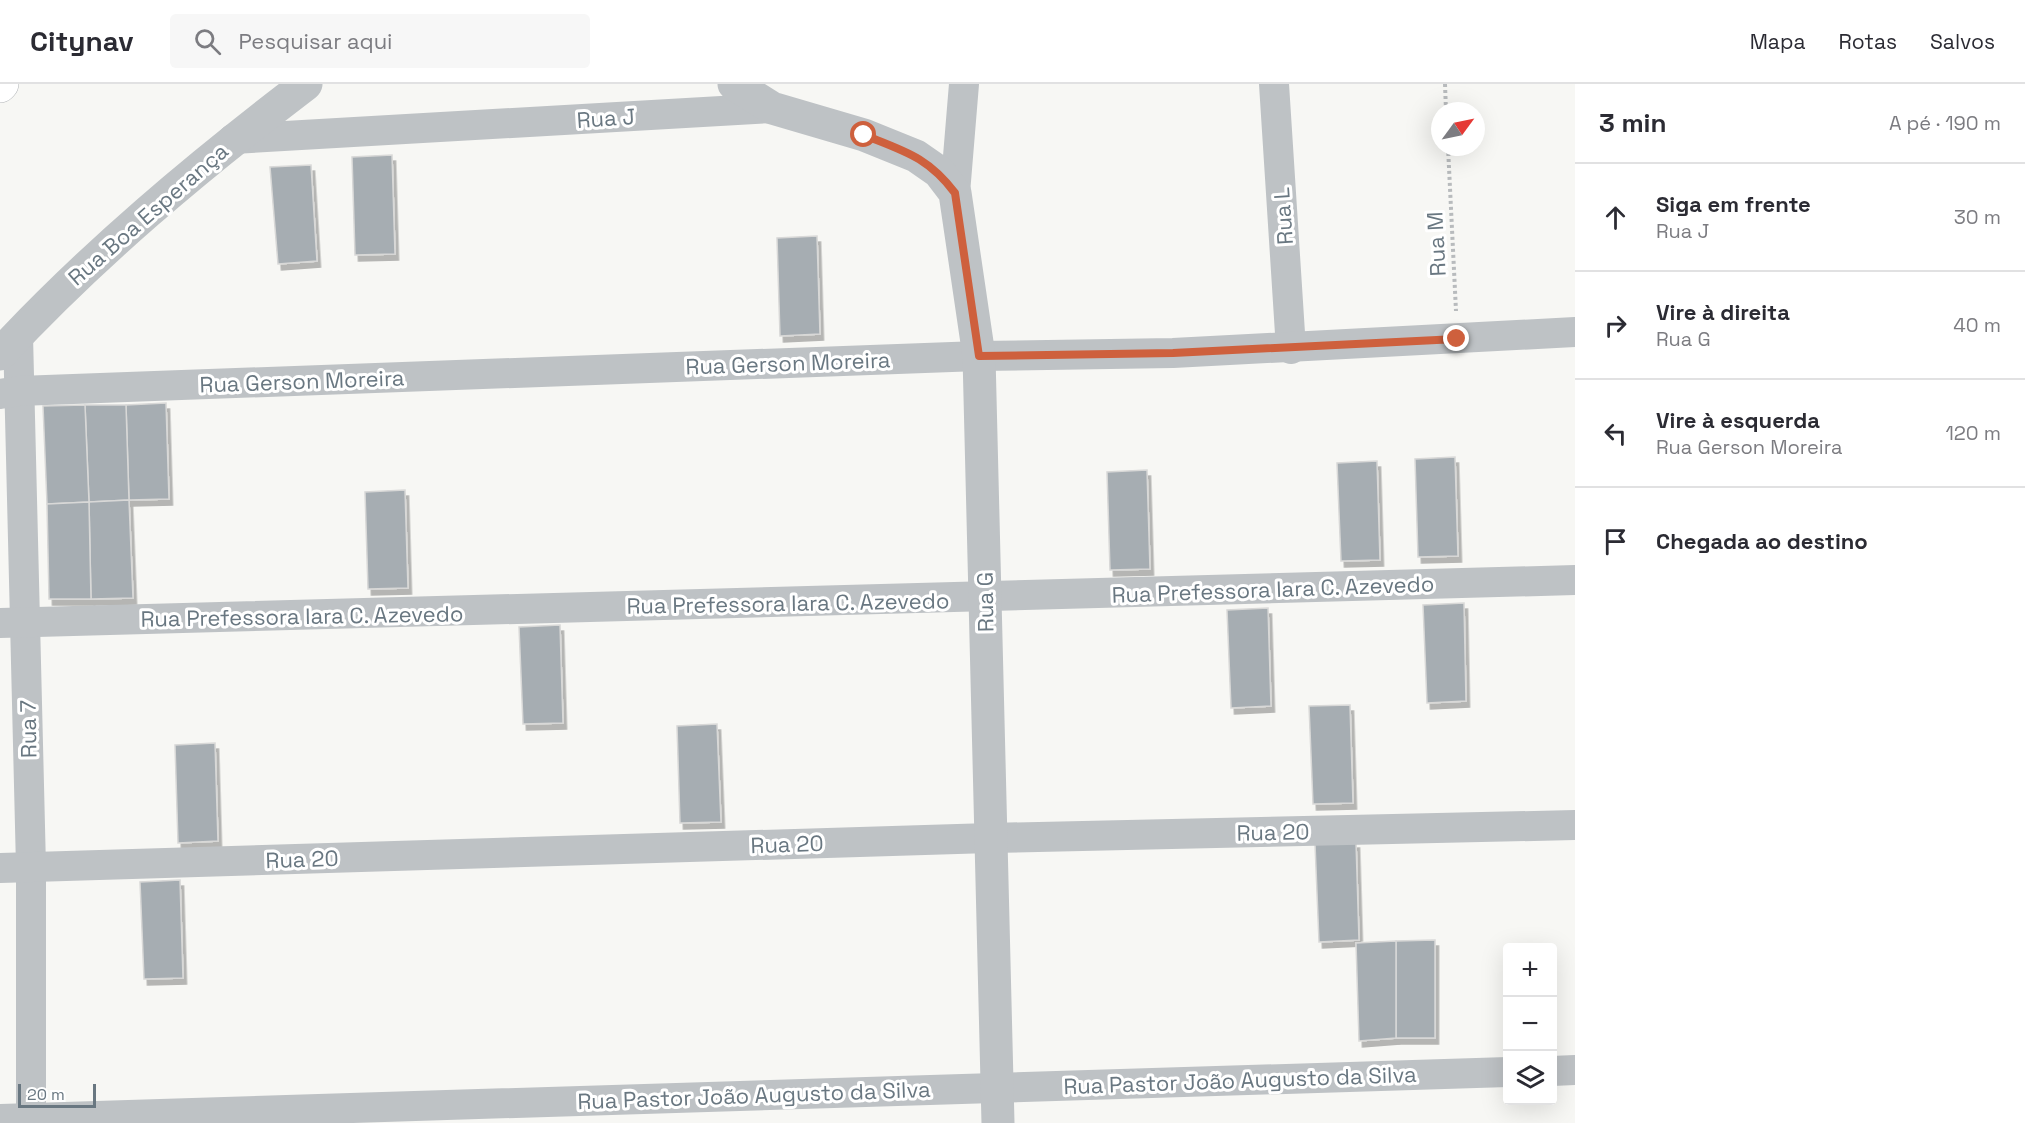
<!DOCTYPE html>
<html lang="pt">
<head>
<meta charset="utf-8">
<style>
	body { margin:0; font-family:"Space Grotesk",sans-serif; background:#f7f7f7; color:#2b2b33 }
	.controls { position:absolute; right:18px; bottom:18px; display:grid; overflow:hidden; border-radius:6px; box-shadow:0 6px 24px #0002 }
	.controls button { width:54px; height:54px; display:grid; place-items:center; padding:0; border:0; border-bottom:2px solid #e1e1e2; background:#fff; color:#2b2b33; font:30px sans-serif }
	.compass { position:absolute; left:1431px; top:18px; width:54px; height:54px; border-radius:50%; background:#fff; box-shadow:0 6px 24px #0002; rotate:57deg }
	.scale { position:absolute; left:18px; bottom:15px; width:78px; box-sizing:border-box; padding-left:6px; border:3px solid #697781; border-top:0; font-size:16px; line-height:21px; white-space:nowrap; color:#697781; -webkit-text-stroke:4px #fff; paint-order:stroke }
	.stop { position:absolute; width:18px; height:18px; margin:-14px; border:4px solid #ce603d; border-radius:50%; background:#fff }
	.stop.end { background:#ce603d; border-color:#fff; box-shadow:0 2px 6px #0008 }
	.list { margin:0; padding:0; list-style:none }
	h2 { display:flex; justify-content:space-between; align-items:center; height:78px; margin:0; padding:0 24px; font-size:26px }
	h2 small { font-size:20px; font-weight:400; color:#7c7c81 }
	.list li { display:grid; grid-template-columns:39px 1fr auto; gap:18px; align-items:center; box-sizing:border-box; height:108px; padding:0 24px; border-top:2px solid #e1e1e2 }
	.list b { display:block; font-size:22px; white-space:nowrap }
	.list p { margin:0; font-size:20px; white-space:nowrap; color:#7c7c81 }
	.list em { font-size:20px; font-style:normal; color:#7c7c81 }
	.icon { flex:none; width:33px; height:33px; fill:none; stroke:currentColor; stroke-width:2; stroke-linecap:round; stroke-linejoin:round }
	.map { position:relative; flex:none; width:1575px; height:1039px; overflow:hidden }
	header { display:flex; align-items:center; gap:36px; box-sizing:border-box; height:84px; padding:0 30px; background:#fff; border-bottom:2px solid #e1e1e2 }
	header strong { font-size:28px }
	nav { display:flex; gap:33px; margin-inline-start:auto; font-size:21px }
	.search { width:420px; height:54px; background:#f7f7f7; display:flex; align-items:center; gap:15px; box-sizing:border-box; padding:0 21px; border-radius:6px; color:#7c7c81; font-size:22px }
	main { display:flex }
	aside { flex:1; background:#fff }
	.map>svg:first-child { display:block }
</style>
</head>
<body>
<header>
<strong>Citynav</strong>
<div class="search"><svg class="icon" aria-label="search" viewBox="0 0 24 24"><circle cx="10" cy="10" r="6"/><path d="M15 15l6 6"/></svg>Pesquisar aqui</div>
<nav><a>Mapa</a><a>Rotas</a><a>Salvos</a></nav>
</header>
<main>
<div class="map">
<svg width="1575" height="1039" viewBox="0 0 1575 1039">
	<defs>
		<filter id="shadow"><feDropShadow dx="3.5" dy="6" stdDeviation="0" flood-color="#0004"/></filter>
	</defs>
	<rect width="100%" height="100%" fill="#f7f7f4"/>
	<g fill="#a6adb2" stroke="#d8d8d7" stroke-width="1.5" filter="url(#shadow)">
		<path d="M392 71 395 170 355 171 352 73Z"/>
		<path d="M311 81 317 177 278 180 270 83Z"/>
		<path d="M817 152 820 250 780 252 777 154Z"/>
		<path d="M166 319 169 415 129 416 126 321Z"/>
		<path d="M85 321H126L129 416 89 418Z"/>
		<path d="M85 321 89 418 47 420 43 322Z"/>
		<path d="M1455 373 1458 472 1418 473 1415 375Z"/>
		<path d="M1377 377 1380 476 1341 477 1337 379Z"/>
		<path d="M1147 386 1150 485 1110 486 1107 388Z"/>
		<path d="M405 406 408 504 368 505 365 408Z"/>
		<path d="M129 416 133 514 91 515 89 418Z"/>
		<path d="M89 418 91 515H49L47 420Z"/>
		<path d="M1464 519 1466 617 1427 619 1423 521Z"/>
		<path d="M1268 524 1271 622 1231 624 1227 526Z"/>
		<path d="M560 541 563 639 523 640 519 543Z"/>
		<path d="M1350 621 1353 719 1313 720 1309 622Z"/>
		<path d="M717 640 721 738 680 739 677 642Z"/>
		<path d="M215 659 218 757 178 759 175 661Z"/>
		<path d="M1356 758 1359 856 1319 858 1315 760Z"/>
		<path d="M180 796 183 894 144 895 140 798Z"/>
		<path d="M1435 856V954H1396V857Z"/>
		<path d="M1396 857V954L1359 957 1356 859Z"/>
	</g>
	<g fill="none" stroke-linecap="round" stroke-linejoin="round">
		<defs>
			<path id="trunk" d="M0 2 2 0"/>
		</defs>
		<use href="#trunk" stroke="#b2b5b8" stroke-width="34"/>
		<g stroke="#b8bbbd" stroke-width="4" stroke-dasharray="3 3" stroke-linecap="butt">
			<path d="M1445 0 1446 27"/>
			<path d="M1448 63 1456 227"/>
		</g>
		<g stroke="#bec2c5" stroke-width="30">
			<path d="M1274 0 1291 265"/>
			<path d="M233 55 772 24"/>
			<path d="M955 109 964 0"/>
			<path d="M18 251 31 783V1039"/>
			<path d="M0 310 19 307 979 272 1173 269 1575 248"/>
			<path d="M0 539 1575 496"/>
			<path d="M0 784 990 754 1575 741"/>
			<path d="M1552 987 1575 986"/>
			<path d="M0 1035 1508 988"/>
		</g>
		<g stroke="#bec2c5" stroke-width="33">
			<path d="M734 0 772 24 864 51 916 72 939 88 955 109 979 272 998 1039"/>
			<path d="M0 270C93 170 197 83 306 0"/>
		</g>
		<use href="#trunk" stroke="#fff" stroke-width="33"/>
	</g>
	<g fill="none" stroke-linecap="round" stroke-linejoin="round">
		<path stroke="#ce603d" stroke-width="8" d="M864 51C904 67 928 73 955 109L979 272 1173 269 1457 255"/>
	</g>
	<g text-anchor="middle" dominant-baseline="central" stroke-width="6" stroke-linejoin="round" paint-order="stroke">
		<g font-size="22" fill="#697781" stroke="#fff">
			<text transform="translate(606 34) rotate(-4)">Rua J</text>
			<text transform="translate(148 130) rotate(-41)">Rua Boa Esperança</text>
			<text transform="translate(1283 132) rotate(-94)">Rua L</text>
			<text transform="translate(1436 160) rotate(-93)">Rua M</text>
			<text transform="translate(788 279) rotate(-2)">Rua Gerson Moreira</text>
			<text transform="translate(302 297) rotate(-2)">Rua Gerson Moreira</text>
			<text transform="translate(1273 505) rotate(-2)">Rua Prefessora Iara C. Azevedo</text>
			<text transform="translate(985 518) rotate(-91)">Rua G</text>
			<text transform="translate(788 519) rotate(-1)">Rua Prefessora Iara C. Azevedo</text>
			<text transform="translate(302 532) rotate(-1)">Rua Prefessora Iara C. Azevedo</text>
			<text transform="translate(28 645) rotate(-91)">Rua 7</text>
			<text transform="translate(1273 748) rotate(-1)">Rua 20</text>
			<text transform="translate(787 760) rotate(-2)">Rua 20</text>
			<text transform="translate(302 775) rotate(-2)">Rua 20</text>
			<text transform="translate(1240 996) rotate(-2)">Rua Pastor João Augusto da Silva</text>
			<text transform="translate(754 1011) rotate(-2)">Rua Pastor João Augusto da Silva</text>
		</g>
	</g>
</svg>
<div class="controls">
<button>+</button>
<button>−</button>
<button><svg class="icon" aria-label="layers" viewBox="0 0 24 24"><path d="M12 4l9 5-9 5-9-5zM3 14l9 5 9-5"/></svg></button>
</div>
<svg class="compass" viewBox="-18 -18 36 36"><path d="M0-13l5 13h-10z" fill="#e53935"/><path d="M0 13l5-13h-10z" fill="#7c7c81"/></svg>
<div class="scale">20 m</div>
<div class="stop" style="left:864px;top:51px"></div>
<div class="stop end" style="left:1457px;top:255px"></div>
</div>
<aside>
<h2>3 min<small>A pé · 190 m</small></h2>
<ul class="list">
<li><svg class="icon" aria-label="ahead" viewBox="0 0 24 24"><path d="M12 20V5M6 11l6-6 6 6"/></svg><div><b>Siga em frente</b><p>Rua J</p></div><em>30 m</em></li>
<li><svg class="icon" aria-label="right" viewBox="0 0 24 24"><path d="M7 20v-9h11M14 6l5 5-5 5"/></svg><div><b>Vire à direita</b><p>Rua G</p></div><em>40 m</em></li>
<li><svg class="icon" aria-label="left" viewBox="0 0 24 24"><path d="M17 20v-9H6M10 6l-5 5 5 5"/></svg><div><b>Vire à esquerda</b><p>Rua Gerson Moreira</p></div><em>120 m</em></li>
<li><svg class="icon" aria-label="arrive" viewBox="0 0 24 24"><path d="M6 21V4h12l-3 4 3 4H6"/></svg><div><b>Chegada ao destino</b></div></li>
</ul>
</aside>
</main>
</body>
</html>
